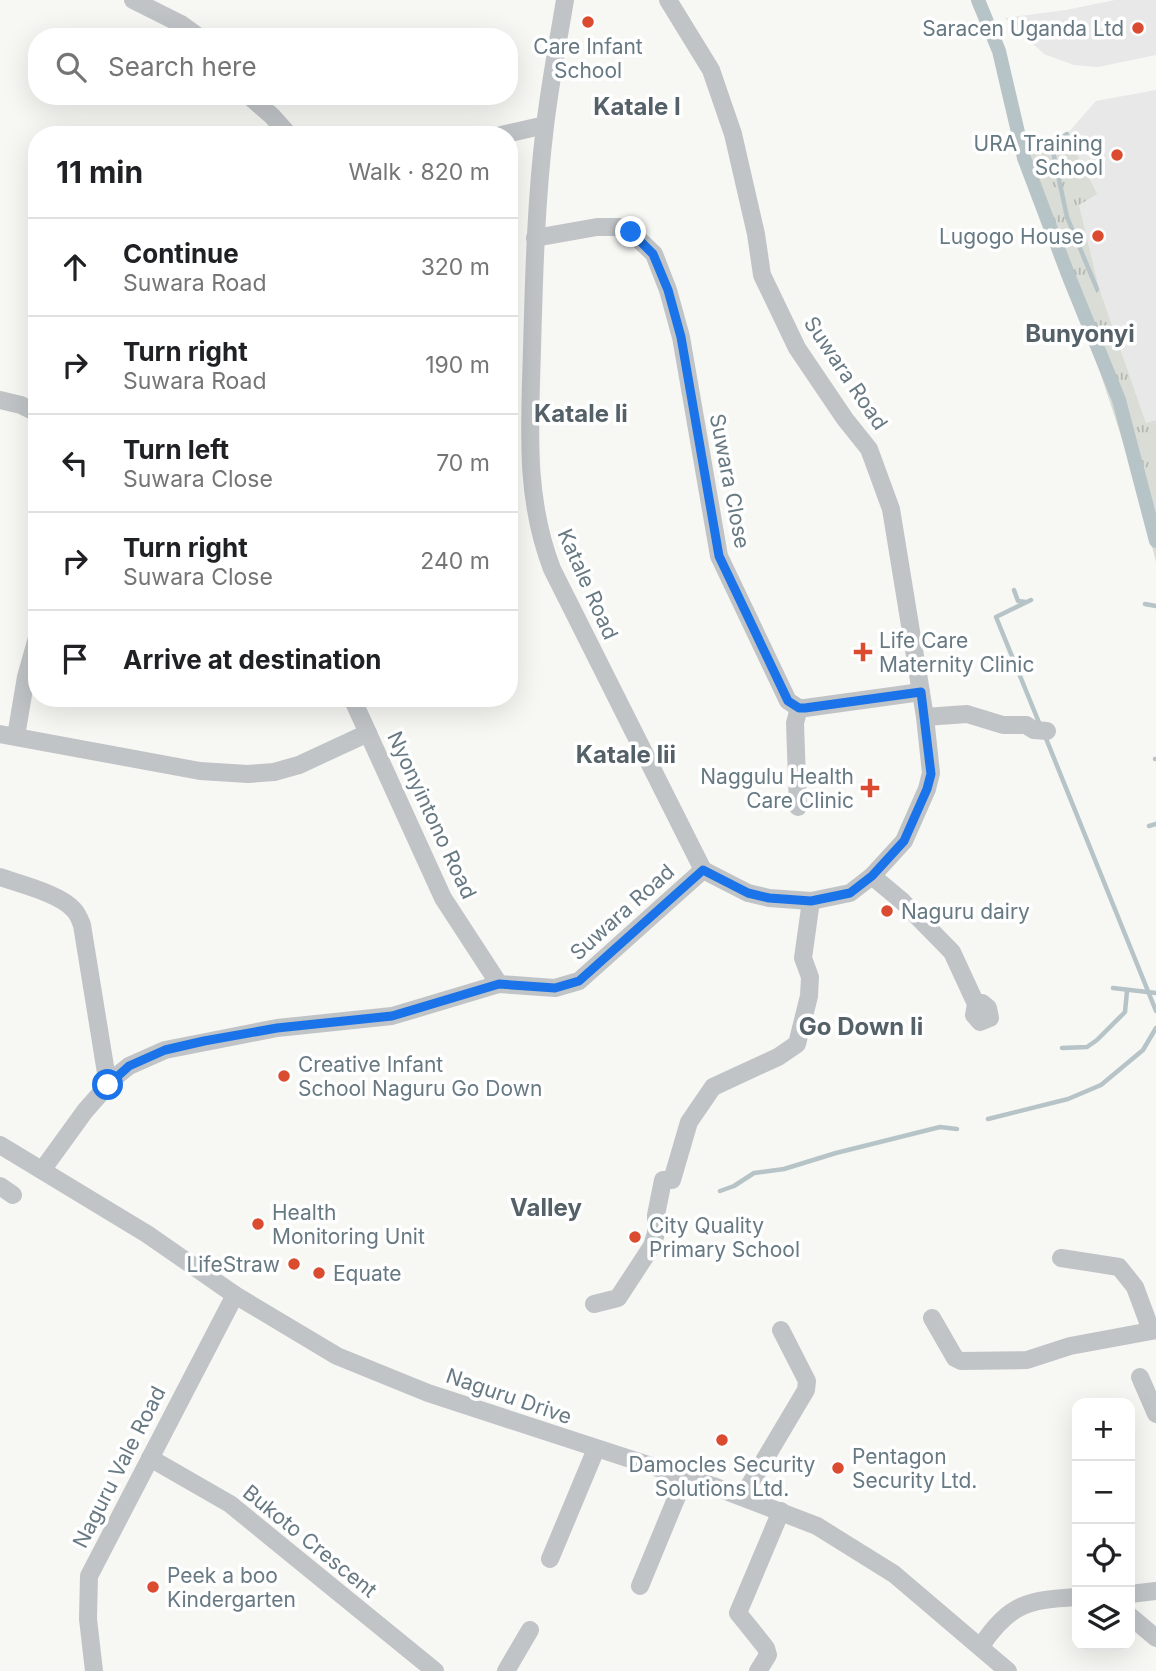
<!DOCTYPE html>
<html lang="en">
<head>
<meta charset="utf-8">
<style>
	body { margin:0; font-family:Inter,sans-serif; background:#f2f2f2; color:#202124 }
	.controls { position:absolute; right:21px; bottom:21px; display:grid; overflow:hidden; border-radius:14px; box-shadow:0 7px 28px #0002 }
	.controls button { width:63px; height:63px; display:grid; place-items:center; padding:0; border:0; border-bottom:2px solid #e0e0e0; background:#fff; color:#202124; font:35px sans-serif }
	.stop { position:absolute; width:21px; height:21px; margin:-16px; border:5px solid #1a73e8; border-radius:50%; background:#fff }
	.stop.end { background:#1a73e8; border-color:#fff; box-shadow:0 2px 7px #0008 }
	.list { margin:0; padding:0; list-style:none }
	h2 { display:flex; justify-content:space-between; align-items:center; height:91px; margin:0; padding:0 28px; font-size:30px }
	h2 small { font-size:23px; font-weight:400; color:#757577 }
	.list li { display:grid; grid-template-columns:46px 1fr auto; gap:21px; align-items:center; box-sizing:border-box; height:98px; padding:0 28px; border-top:2px solid #e0e0e0 }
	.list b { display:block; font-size:26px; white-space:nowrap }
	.list p { margin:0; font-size:23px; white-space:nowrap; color:#757577 }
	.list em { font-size:23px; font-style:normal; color:#757577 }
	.icon { flex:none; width:38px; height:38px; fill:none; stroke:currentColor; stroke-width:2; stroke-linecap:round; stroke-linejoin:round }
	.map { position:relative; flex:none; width:1156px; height:1671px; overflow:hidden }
	.search { position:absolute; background:#fff; box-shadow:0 7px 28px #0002; left:28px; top:28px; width:490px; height:77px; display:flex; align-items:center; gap:18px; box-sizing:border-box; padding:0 24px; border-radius:28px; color:#757577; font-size:26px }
	.panel { position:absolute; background:#fff; box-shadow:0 7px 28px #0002; left:28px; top:126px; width:490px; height:581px; border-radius:28px }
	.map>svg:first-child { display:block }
</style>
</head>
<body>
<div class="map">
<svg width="1156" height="1671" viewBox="0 0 1156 1671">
	<defs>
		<pattern id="grass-tufts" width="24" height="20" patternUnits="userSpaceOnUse" patternTransform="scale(1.75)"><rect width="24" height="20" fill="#d9ddd5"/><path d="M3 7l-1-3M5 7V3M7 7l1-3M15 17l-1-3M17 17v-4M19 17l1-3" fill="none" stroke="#b4b8b2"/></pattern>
	</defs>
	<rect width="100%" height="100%" fill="#f7f7f4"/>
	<g fill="#e7e8e7">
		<path d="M1115 0H1156V55L1098 67 1074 65 1044 54 1005 18 1066 10Z"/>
		<path d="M1156 90V420L1146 423 1099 288 1079 205 1096 193 1067 134 1096 101Z"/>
	</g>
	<path fill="url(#grass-tufts)" d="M1067 134 1097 194 1079 205 1099 288 1146 423 1156 420V562L1135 478 1090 342 1024 150 1051 144Z"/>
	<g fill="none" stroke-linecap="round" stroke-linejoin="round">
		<g stroke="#b7c4c7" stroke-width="4.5">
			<path d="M1050 145 1067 134"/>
			<path d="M1024 158V150L1051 142 1067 217 1097 289"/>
			<path d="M1014 590 1018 601 1026 602"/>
			<path d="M1031 600 996 617 1040 725"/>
			<path d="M1145 604 1156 606"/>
			<path d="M1045 736 1156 1011"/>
			<path d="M1155 759H1156"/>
			<path d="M1149 826 1156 824"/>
			<path d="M1113 988 1156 993"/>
			<path d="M1062 1048 1087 1047 1097 1040 1125 1012 1127 991"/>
			<path d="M988 1119 1068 1099 1101 1085 1143 1050 1156 1028"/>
			<path d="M720 1191 734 1186 754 1173 784 1169 836 1153 940 1127 957 1129"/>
		</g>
		<path stroke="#b7c4c7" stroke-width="14" d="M978 0 999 51 1024 158 1069 277 1119 400 1156 541"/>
		<g stroke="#c0c4c7" stroke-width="18">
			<path d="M133 0 181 24 199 37"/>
			<path d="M565 0C558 42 550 84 545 126 536 200 534 274 532 349 530 426 524 496 552 569L703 870"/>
			<path d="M668 0 711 70 733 134 756 234 762 275 797 348 845 419 869 449 891 509 925 717 931 773 927 789 904 841 872 876 850 893 811 901 769 898 748 893 703 870"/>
			<path d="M249 96 272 116 289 135"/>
			<path d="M501 135 545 125"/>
			<path d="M535 238 597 227H620L631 232 654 254 668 290 681 337 719 556 788 701 799 708H805L921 692"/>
			<path d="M0 400 21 405 37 413"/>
			<path d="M352 698 443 898 499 984"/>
			<path d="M925 717 967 714 1003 725H1026L1034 730 1047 731"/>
			<path d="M0 734 200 771 248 774 274 772 299 765 368 733"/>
			<path d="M16 736 26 677 37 638"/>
			<path d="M798 807 795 723 799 708"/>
			<path d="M872 876 902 901 952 952 976 1004 974 1015 980 1022 990 1018 988 1008 982 1003 976 1004"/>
			<path d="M0 877C20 884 61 894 74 910 78 914 80 920 82 925L108 1085"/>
			<path d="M0 1145 147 1234 235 1295 337 1356 428 1393 713 1486 817 1526 894 1574 1008 1671"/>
			<path d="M43 1169 85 1111 114 1078 129 1066 165 1050 277 1028 392 1016 499 984 555 988 579 981 703 870"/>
			<path d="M0 1186 13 1195"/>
			<path d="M1061 1258 1119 1267 1135 1287 1151 1330"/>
			<path d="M594 1304 618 1298 652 1246 656 1233V1215L663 1180H672L689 1122 713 1087 778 1057 797 1044 809 996 810 977 803 958 811 901"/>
			<path d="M932 1318 955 1358 961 1361 1027 1360 1070 1346 1156 1330"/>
			<path d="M1140 1377 1156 1414"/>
			<path d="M150 1458 230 1504 435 1671"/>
			<path d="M743 1496 806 1390 807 1381 781 1330"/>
			<path d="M550 1559 596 1449"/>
			<path d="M640 1586 685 1477"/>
			<path d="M1130 1594 1156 1591"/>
			<path d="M1130 1616 1156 1638"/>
			<path d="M981 1646C1010 1603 1028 1600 1077 1597"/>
			<path d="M94 1671 88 1619 89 1576 235 1295"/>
			<path d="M506 1671 530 1630"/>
			<path d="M758 1671 768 1655 766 1648 738 1613 781 1511"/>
		</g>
	</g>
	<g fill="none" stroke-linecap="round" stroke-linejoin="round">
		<path stroke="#1a73e8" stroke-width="9" d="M108 1085 129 1066 165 1050 204 1041 277 1028 392 1016 499 984 555 988 579 981 703 870 748 893 769 898 811 901 850 893 872 876 904 841 927 789 931 774 921 692 805 708H799L788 701 719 556 681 337 668 290 653 254 631 232"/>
	</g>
	<g fill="#db4b2f" stroke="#fff" stroke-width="2.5">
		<circle cx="588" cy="22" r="7"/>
		<circle cx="1138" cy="28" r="7"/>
		<circle cx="1117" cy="155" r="7"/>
		<circle cx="1098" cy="236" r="7"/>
		<path d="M859.5 641.5h7v7h7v7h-7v7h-7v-7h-7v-7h7z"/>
		<path d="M866.5 777.5h7v7h7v7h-7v7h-7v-7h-7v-7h7z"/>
		<circle cx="887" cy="911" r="7"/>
		<circle cx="284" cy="1076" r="7"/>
		<circle cx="258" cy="1224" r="7"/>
		<circle cx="635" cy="1237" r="7"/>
		<circle cx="294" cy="1264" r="7"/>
		<circle cx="319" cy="1273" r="7"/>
		<circle cx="722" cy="1440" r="7"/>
		<circle cx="838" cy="1468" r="7"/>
		<circle cx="153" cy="1587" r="7"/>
	</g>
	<g text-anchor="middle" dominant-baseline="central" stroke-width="7" stroke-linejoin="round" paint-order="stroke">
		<g font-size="21" fill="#677983" stroke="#fff" text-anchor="start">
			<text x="1124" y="28" text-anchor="end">Saracen Uganda Ltd</text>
			<text x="588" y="46" text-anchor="middle">Care Infant<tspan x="588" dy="24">School</tspan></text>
			<text x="1103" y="143" text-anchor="end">URA Training<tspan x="1103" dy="24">School</tspan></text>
			<text x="1084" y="236" text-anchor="end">Lugogo House</text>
			<text x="879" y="640">Life Care<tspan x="879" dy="24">Maternity Clinic</tspan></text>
			<text x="854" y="776" text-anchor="end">Naggulu Health<tspan x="854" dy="24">Care Clinic</tspan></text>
			<text x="901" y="911">Naguru dairy</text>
			<text x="298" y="1064">Creative Infant<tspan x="298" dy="24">School Naguru Go Down</tspan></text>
			<text x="272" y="1212">Health<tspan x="272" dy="24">Monitoring Unit</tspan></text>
			<text x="649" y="1225">City Quality<tspan x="649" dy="24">Primary School</tspan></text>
			<text x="280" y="1264" text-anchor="end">LifeStraw</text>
			<text x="333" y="1273">Equate</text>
			<text x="852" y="1456">Pentagon<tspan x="852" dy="24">Security Ltd.</tspan></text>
			<text x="722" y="1464" text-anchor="middle">Damocles Security<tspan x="722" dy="24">Solutions Ltd.</tspan></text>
			<text x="167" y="1575">Peek a boo<tspan x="167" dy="24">Kindergarten</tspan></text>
		</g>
		<g font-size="21" fill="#677983" stroke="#fff">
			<text transform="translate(846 373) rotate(56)">Suwara Road</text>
			<text transform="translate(730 481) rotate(79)">Suwara Close</text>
			<text transform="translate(588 584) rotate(66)">Katale Road</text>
			<text transform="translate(432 815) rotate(65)">Nyonyintono Road</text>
			<text transform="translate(622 912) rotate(-42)">Suwara Road</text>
			<text transform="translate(509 1396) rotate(19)">Naguru Drive</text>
			<text transform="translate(119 1467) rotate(-63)">Naguru Vale Road</text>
			<text transform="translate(310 1541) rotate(39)">Bukoto Crescent</text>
		</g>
		<g font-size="24" font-weight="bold" fill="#556169" stroke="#fff">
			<text x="637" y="106">Katale I</text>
			<text x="1080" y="333">Bunyonyi</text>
			<text x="581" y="413">Katale Ii</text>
			<text x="626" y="754">Katale Iii</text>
			<text x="861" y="1026">Go Down Ii</text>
			<text x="546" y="1207">Valley</text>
		</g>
	</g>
</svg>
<div class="controls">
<button>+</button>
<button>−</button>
<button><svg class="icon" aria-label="locate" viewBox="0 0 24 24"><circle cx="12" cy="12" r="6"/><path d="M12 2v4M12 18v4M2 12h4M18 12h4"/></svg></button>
<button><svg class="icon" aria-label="layers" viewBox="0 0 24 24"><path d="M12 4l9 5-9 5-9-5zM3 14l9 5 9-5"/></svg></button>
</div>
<div class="stop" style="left:108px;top:1085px"></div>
<div class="stop end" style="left:631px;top:232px"></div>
<div class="search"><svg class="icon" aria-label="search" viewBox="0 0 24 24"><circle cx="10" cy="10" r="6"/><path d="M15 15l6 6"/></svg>Search here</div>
<section class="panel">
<h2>11 min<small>Walk · 820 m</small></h2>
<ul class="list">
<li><svg class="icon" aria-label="ahead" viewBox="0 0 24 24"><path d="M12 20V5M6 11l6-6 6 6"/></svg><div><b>Continue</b><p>Suwara Road</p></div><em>320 m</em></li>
<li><svg class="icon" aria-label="right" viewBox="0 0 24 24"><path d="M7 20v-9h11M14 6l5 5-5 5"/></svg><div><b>Turn right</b><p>Suwara Road</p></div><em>190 m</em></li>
<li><svg class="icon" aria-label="left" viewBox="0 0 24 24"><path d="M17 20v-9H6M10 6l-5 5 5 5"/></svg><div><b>Turn left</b><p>Suwara Close</p></div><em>70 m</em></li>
<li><svg class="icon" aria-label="right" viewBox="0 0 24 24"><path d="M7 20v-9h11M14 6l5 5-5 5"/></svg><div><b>Turn right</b><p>Suwara Close</p></div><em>240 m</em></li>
<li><svg class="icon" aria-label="arrive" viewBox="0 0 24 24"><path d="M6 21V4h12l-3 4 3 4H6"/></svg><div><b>Arrive at destination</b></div></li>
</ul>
</section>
</div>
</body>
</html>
